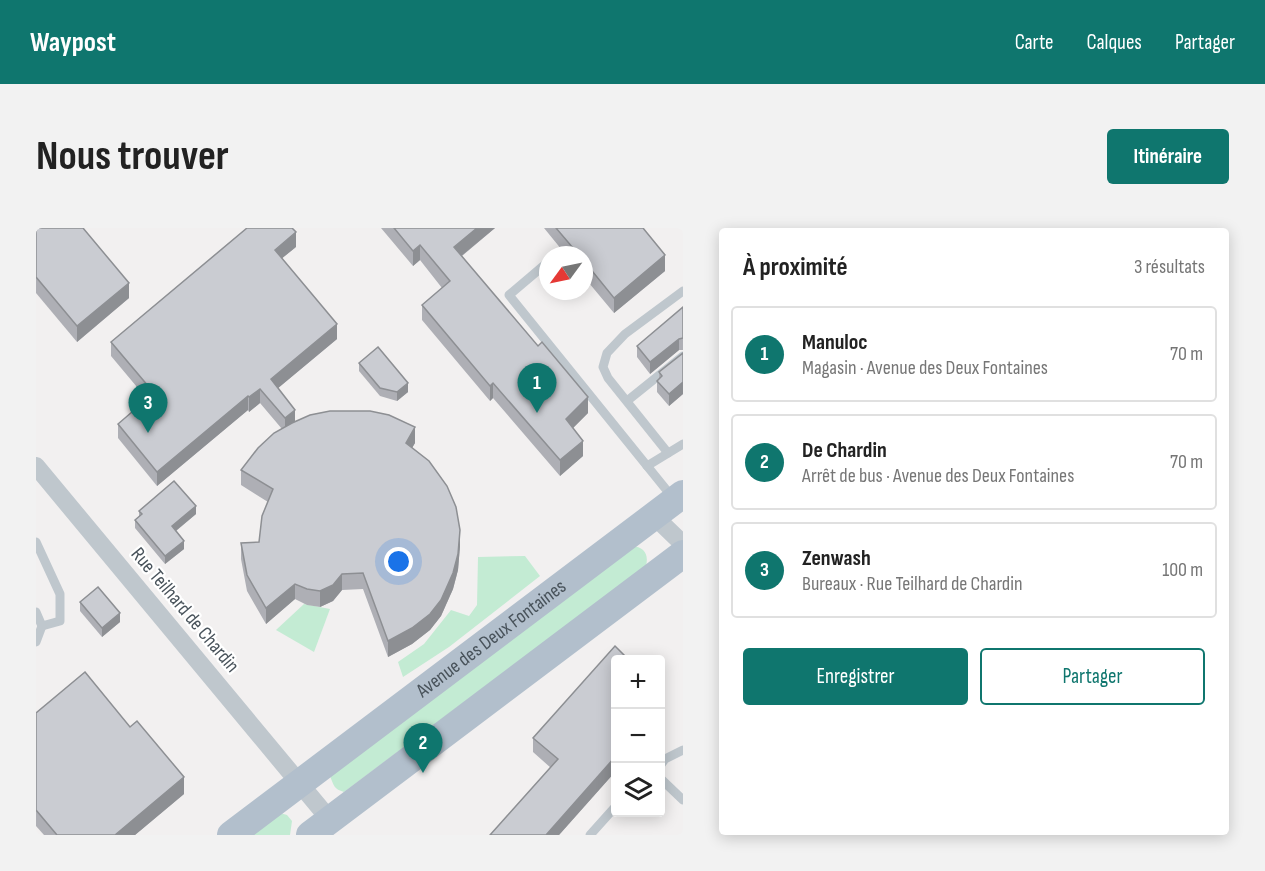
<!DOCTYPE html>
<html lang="fr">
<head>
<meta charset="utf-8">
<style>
	body { margin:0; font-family:"Sofia Sans Condensed",sans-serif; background:#f2f2f2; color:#222 }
	.controls { position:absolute; right:18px; bottom:18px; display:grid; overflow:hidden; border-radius:6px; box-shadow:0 3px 15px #0003 }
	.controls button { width:54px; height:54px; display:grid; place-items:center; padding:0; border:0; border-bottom:2px solid #e0e0e0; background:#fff; color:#222; font:30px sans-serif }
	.compass { position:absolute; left:503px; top:18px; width:54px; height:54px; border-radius:50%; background:#fff; box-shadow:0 3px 15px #0003; rotate:237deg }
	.you { position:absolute; left:363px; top:334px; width:21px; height:21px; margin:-15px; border:4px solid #fff; border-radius:50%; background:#1a73e8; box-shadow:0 0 0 9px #1a73e833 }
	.badge { display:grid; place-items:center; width:39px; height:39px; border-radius:50%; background:#0f766e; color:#fff; font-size:20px; font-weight:700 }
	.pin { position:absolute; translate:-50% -50px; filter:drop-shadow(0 2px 3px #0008) }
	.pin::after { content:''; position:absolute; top:32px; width:21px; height:18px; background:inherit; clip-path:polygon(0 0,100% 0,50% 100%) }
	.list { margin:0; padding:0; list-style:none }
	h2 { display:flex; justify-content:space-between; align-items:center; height:78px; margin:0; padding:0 24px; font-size:26px }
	h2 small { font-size:20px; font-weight:400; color:#767676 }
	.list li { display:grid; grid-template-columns:39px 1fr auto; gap:18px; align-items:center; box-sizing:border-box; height:96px; margin:0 12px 12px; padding:0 12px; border:2px solid #e0e0e0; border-radius:6px }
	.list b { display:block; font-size:22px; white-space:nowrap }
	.list p { margin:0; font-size:20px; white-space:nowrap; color:#767676 }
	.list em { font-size:20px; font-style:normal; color:#767676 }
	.actions { display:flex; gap:12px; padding:18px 24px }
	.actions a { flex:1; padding:14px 0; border:2px solid #0f766e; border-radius:6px; text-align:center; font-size:21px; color:#0f766e }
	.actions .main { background:#0f766e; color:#fff }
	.icon { flex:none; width:33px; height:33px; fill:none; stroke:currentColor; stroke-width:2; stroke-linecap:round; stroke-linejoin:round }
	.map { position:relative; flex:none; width:647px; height:607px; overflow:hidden; border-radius:6px }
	header { display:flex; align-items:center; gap:36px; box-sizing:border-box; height:84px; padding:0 30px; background:#0f766e; color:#fff }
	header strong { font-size:28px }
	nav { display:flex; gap:33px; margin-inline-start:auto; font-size:21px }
	.intro { display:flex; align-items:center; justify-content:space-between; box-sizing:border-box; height:144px; padding:0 36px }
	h1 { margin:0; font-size:42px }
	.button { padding:15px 27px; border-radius:6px; background:#0f766e; color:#fff; font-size:21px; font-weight:700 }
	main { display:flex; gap:36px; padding:0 36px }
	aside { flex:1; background:#fff; border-radius:6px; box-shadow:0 3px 15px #0003 }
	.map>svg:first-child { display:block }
</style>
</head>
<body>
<header>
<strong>Waypost</strong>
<nav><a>Carte</a><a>Calques</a><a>Partager</a></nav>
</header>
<div class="intro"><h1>Nous trouver</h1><a class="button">Itinéraire</a></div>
<main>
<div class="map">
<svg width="647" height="607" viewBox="0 0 647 607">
	<rect width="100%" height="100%" fill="#f2f0f0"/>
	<g fill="#c3ebd3">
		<path d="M596 318C608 319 613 326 610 338L308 564C298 561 298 558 294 548Z"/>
		<path d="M489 328 504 348 413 419 367 449 362 434 388 416 415 382 433 388 441 377 442 329Z"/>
		<path d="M268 376 294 381 278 424 240 402Z"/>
		<path d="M244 585 251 587 256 593 254 607H211Z"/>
	</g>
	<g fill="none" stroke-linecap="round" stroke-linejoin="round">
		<g stroke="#bfc7cd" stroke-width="9">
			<path d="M512 34 473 67 637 270"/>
			<path d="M591 173 647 128"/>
			<path d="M632 225 572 150 567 139 571 125 589 106 647 63"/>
			<path d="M611 238 647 216"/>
			<path d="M0 314 24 366V393L6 398"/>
			<path d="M0 384 6 398 0 414"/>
			<path d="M624 538 629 531 647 522"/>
			<path d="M624 550 647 572"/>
			<path d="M554 607 580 578"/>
		</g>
		<g stroke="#bfc7cd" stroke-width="18">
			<path d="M0 238 294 592"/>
			<path d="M618 288 647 316"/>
		</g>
		<g stroke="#b2bfcc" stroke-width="28">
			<path id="s1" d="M195 607 647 266"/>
			<path d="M274 607 647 326"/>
		</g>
	</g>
	<g fill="#aeafb5">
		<path d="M0 0 93 70 41 114 0 65Z"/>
		<path d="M345 0H459L426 28 552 185 537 200 547 228 524 248 457 170 454 173 386 92V77L406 60 384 32 377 38Z"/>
		<path d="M508 0H607L629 43 578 85 548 49V27H530Z"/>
		<path d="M260 19 246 30 301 111 242 160 259 194 379 215 376 220 424 318 422 342 417 361 405 388 394 402 376 416 352 429 327 361 306 362 297 373 284 379 271 377 259 371 230 396 211 363 205 331V315L223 314 232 274 205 257V242L246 201 224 175 213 184 212 182 121 258 82 210V196L111 171 75 128V114Z"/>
		<path d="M647 79V122H643L614 146 601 129V118Z"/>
		<path d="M647 125V166L633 178 621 164V153L623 151V144Z"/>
		<path d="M323 135 372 164 361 173 344 168 323 143Z"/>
		<path d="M103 283 160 286 140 303 148 321 129 336 99 300V292L103 289Z"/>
		<path d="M44 374 84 394 66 409 44 383Z"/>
		<path d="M579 432V544L523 607H454L515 540 497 524V510Z"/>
		<path d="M0 485 148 566 99 607H8L0 598Z"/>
	</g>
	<g fill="#8d8f93">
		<path d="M441 0H459L418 34V19Z"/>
		<path d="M260 4V19L239 36V22Z"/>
		<path d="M384 17V32L377 38V23Z"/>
		<path d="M629 27V43L578 85V70Z"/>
		<path d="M93 55V70L41 114V98Z"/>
		<path d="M301 96V111L235 166V151Z"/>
		<path d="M643 111V122L614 146V134Z"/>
		<path d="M647 154V166L633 178V166Z"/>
		<path d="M372 155V164L361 173V164Z"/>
		<path d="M457 155V170L454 173V158Z"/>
		<path d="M224 161V175L213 184V169Z"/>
		<path d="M212 168V182L121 258V244Z"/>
		<path d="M552 169V185L530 207V191Z"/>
		<path d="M259 182V197L249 205V190Z"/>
		<path d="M379 199V215L370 230V215Z"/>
		<path d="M547 213V228L524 248V232Z"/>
		<path d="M160 278V286L136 306V298Z"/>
		<path d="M424 302V318L422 342 417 361 405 388 394 402 376 416 352 429V413Z"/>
		<path d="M148 313V321L129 336V328Z"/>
		<path d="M306 346V362L297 373 284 379V363Z"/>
		<path d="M259 356V371L230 396V380Z"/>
		<path d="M84 385V394L66 409V400Z"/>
		<path d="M625 460V475L624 476V461Z"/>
		<path d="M579 529V544L523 607H510Z"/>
		<path d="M148 549V566L99 607H79Z"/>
	</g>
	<g fill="#caccd2" stroke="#8d8f93" stroke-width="1.5">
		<path d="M0 0H47L93 55 41 98 0 49Z"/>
		<path d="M211 0H256L260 4 239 22 301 96 235 151 259 182 249 190 224 161 213 169 212 168 121 244 82 196 118 165 75 114Z"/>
		<path d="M358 0H441L418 19 502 118 506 114 552 169 530 191 547 213 524 232 457 155 454 158 386 77 414 53 384 17 377 23Z"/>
		<path d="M520 0H607L629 27 578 70 548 33V27H543Z"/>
		<path d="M647 79V110L643 111 614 134 601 118Z"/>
		<path d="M342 119 372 155 361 164 344 160 323 135Z"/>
		<path d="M647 125V154L633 166 621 153 626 148 623 144Z"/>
		<path d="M294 183H334L353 187 379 199 370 215 393 233 411 258 420 279 424 302 422 326 417 345 405 372 394 386 376 400 352 413 327 345 306 346 297 357 284 363 271 361 259 356 230 380 211 347 205 315 223 314 226 288 237 261 205 242 222 220 238 205 256 195 274 187Z"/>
		<path d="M138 253 160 278 136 298 148 313 129 328 99 292 106 286 103 283Z"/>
		<path d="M62 359 84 385 66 400 44 374Z"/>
		<path d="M579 418 593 432H579V529L510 607H454L522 531 497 510Z"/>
		<path d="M49 444 94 499 101 493 148 549 79 607H21L0 582V485Z"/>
	</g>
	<g text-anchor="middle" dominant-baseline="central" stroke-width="4.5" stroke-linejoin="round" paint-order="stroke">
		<g font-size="20" fill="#49535b" stroke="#fff">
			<text transform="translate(149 382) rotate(50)">Rue Teilhard de Chardin</text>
			<text stroke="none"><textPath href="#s1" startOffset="326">Avenue des Deux Fontaines</textPath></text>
		</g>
	</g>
</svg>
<div class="controls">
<button>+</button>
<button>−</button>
<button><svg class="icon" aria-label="layers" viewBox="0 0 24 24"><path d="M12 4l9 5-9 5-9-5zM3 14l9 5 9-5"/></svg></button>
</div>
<svg class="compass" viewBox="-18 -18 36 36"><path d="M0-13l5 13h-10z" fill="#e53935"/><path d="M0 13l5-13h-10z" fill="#767676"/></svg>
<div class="you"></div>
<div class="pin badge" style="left:501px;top:185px">1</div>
<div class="pin badge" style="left:387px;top:545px">2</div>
<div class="pin badge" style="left:112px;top:205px">3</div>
</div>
<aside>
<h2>À proximité<small>3 résultats</small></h2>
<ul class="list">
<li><span class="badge">1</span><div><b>Manuloc</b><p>Magasin · Avenue des Deux Fontaines</p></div><em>70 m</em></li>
<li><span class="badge">2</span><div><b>De Chardin</b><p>Arrêt de bus · Avenue des Deux Fontaines</p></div><em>70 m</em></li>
<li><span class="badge">3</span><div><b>Zenwash</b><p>Bureaux · Rue Teilhard de Chardin</p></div><em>100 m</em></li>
</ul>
<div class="actions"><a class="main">Enregistrer</a><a>Partager</a></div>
</aside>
</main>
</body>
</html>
